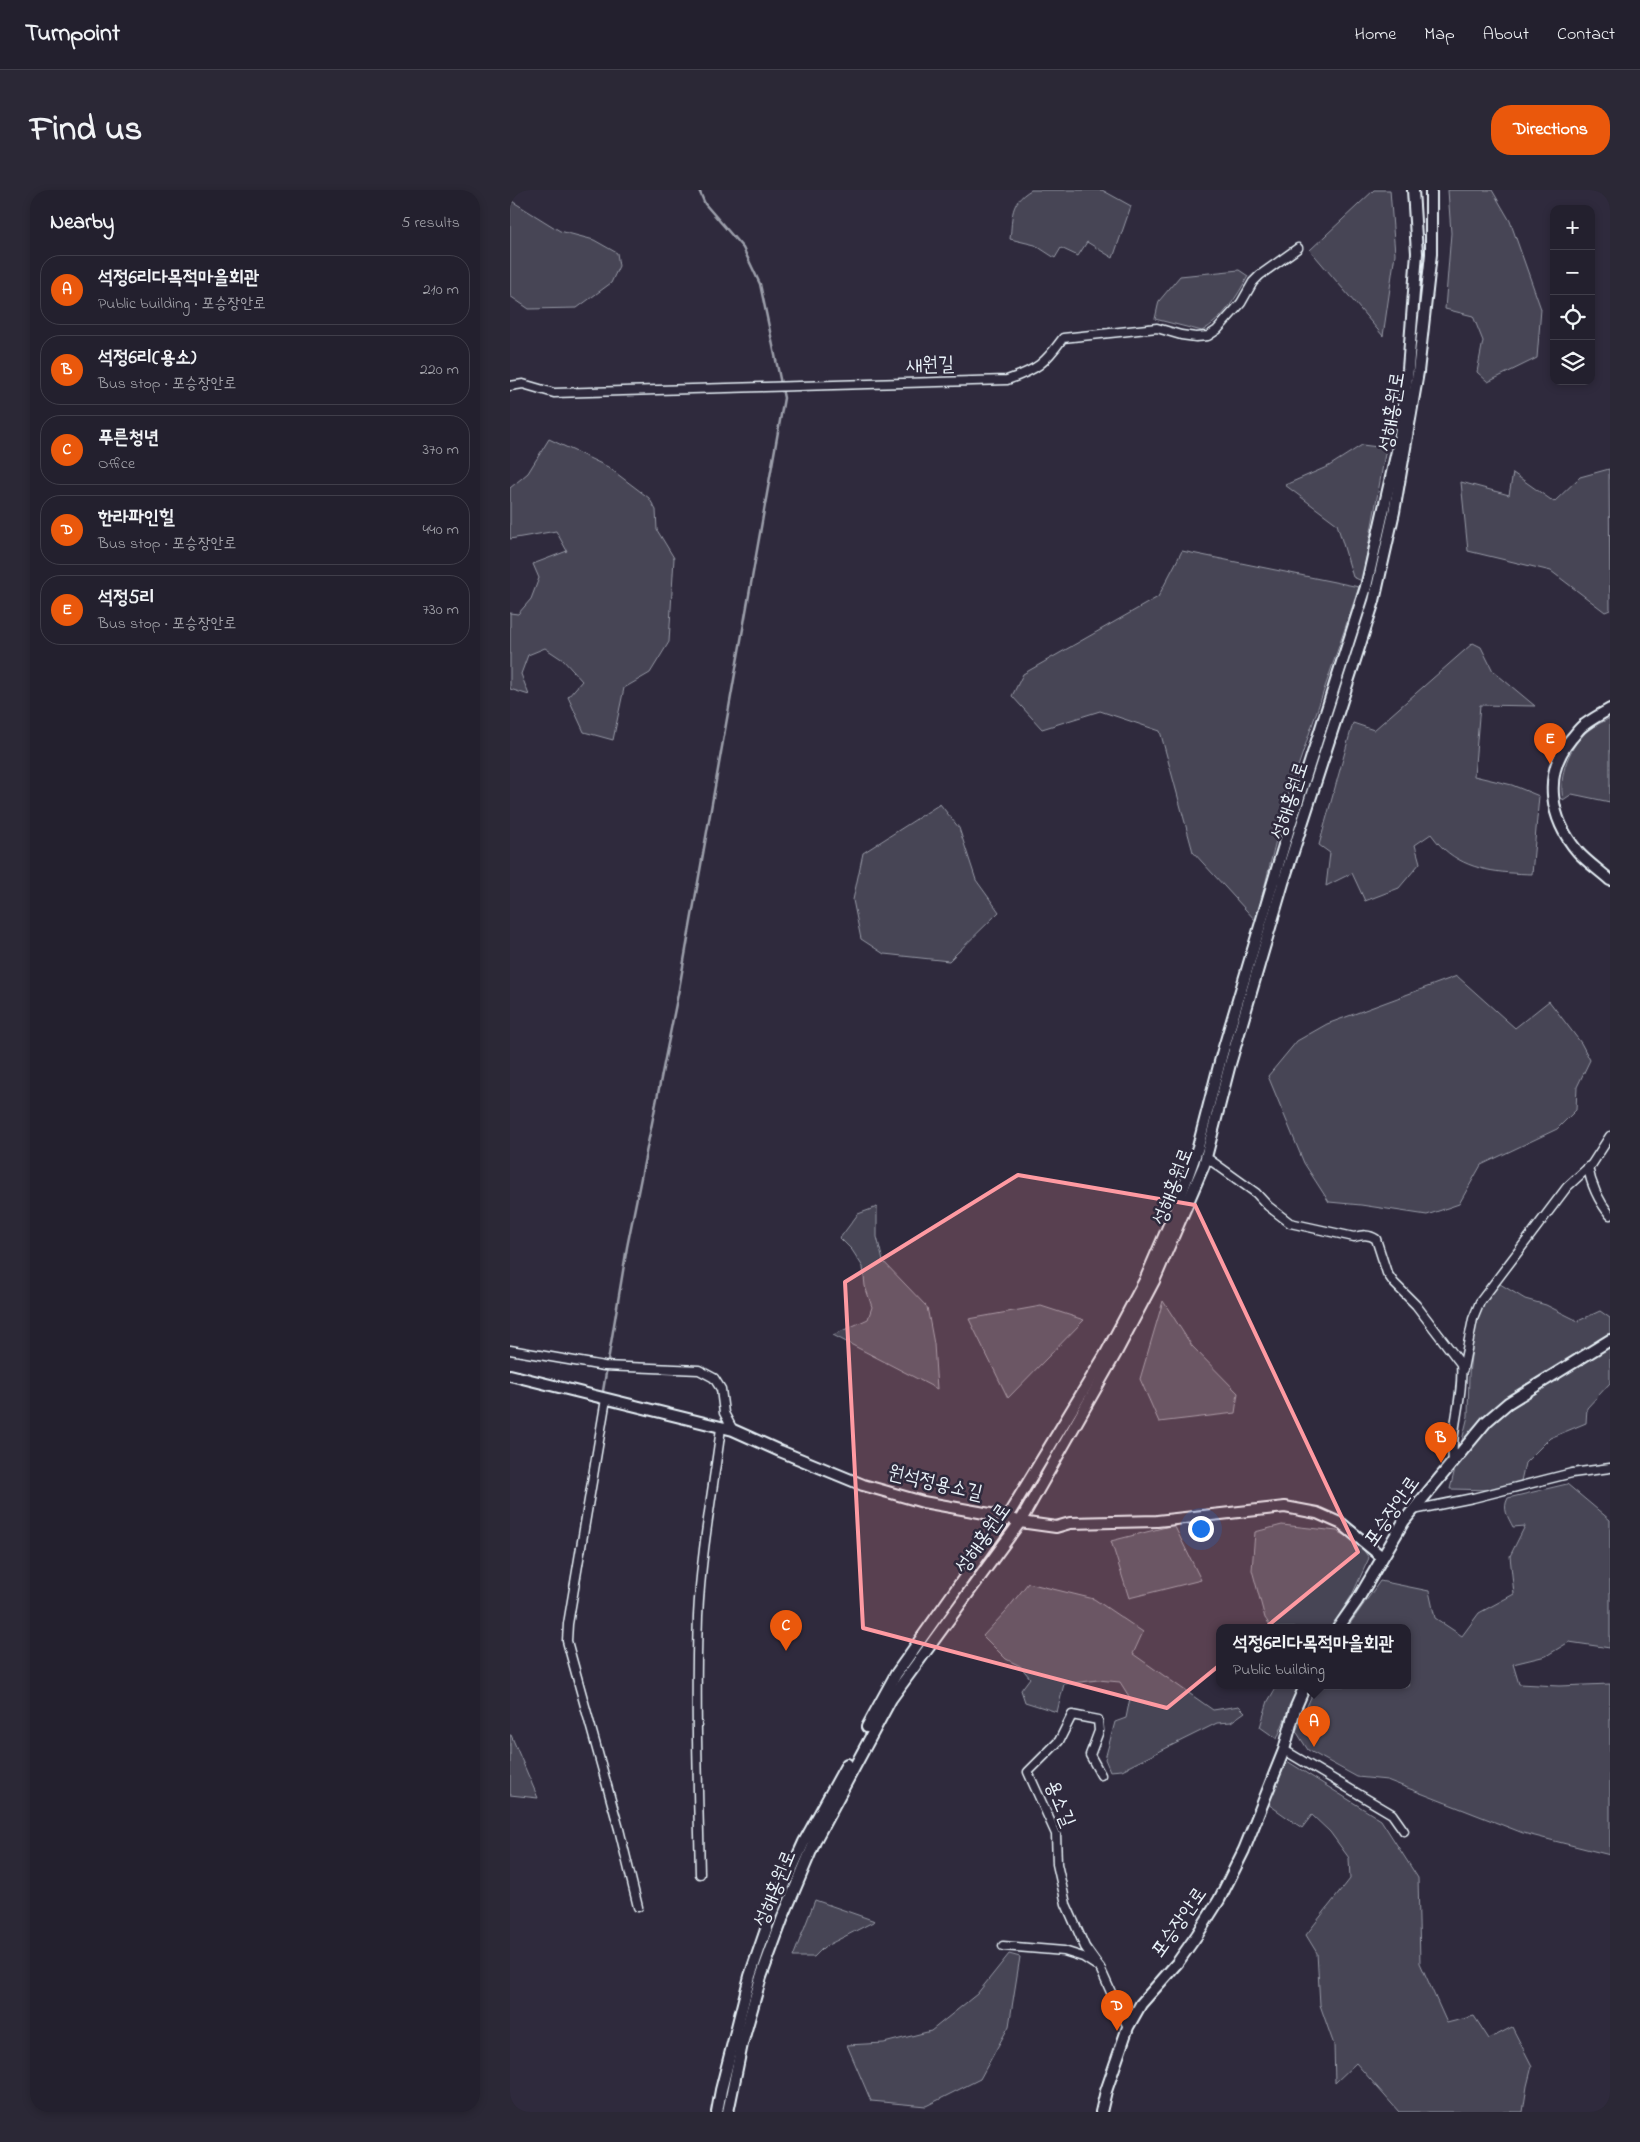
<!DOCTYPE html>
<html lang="en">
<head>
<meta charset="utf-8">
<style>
	body { margin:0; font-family:"Indie Flower","Poor Story",sans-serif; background:#2b2836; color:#f1f3f6 }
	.controls { position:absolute; right:15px; top:15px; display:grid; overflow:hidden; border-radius:10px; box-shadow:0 2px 8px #0003 }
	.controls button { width:45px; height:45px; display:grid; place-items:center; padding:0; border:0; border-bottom:1px solid #403e4a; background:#23202e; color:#f1f3f6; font:25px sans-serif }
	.you { position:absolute; left:690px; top:1338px; width:18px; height:18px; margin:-12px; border:4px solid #fff; border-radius:50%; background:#1a73e8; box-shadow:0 0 0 8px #1a73e833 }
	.badge { display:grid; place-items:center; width:32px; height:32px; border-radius:50%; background:#ea580c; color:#fff; font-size:16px; font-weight:700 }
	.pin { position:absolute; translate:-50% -41px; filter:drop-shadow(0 1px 2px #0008) }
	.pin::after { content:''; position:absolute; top:26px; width:18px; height:15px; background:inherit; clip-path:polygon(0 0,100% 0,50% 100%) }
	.popup { position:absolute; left:706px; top:1434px; width:195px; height:65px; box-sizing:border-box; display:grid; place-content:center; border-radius:10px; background:#23202e; filter:drop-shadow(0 1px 4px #0005); font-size:16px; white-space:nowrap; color:#a3a3aa }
	.popup b { font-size:19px; color:#f1f3f6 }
	.popup::after { content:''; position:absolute; left:50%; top:100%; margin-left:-10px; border:10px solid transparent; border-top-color:#23202e }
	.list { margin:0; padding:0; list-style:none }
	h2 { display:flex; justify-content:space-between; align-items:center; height:65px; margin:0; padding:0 20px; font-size:21px }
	h2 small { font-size:16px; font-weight:400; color:#a3a3aa }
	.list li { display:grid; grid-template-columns:32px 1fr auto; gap:15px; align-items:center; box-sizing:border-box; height:70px; margin:0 10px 10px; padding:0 10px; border:1px solid #403e4a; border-radius:20px }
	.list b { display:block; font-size:19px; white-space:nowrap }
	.list p { margin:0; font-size:16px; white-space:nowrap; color:#a3a3aa }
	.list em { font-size:16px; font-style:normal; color:#a3a3aa }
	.icon { flex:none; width:28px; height:28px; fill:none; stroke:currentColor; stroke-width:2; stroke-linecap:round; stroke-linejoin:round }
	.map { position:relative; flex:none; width:1100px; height:1922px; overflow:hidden; border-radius:20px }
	header { display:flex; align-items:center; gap:30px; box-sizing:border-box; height:70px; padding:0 25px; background:#23202e; border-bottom:1px solid #403e4a }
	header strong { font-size:24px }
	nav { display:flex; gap:28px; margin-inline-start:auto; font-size:18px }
	.intro { display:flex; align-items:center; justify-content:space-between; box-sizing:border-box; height:120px; padding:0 30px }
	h1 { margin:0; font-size:35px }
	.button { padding:12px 22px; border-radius:20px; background:#ea580c; color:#fff; font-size:18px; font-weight:700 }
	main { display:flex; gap:30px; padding:0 30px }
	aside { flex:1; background:#23202e; border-radius:20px; box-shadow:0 2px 8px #0003 }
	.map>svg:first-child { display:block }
</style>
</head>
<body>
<header>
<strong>Turnpoint</strong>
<nav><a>Home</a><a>Map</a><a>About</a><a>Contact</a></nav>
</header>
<div class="intro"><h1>Find us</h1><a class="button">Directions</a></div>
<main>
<aside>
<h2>Nearby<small>5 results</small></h2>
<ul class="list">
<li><span class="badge">A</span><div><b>석정6리다목적마을회관</b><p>Public building · 포승장안로</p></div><em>210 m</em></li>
<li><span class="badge">B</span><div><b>석정6리(용소)</b><p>Bus stop · 포승장안로</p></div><em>220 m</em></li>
<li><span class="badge">C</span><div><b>푸른청년</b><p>Office</p></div><em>370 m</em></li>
<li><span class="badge">D</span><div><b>한라파인힐</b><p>Bus stop · 포승장안로</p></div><em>440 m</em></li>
<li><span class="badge">E</span><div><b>석정5리</b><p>Bus stop · 포승장안로</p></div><em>730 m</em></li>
</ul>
</aside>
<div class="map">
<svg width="1100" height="1922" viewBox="0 0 1100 1922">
	<rect width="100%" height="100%" fill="#2f2a3d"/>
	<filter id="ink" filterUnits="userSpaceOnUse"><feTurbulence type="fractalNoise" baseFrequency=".02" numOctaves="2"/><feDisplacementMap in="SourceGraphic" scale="10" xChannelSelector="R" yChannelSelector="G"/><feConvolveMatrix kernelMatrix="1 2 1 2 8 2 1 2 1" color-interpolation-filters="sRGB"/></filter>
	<g filter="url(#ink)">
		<g fill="#464455" stroke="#979aa6">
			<path d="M521 0H592L621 16 603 68 577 52 568 66 551 58 545 68 525 55 500 49C503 26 499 13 521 0Z"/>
			<path d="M864 0H880L885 64 873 146 800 60Z"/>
			<path d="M938 0H982L1000 31 1031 119 1027 168 978 192 967 182 973 151 963 126 935 119 941 43Z"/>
			<path d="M0 10 50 41 84 50 107 63 109 76 101 93 67 118 19 119 0 106Z"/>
			<path d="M729 80 738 86C727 107 713 129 692 141L645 129 649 111 670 86Z"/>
			<path d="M39 249 98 277 139 308 146 320 147 340 164 368 159 452 140 483 114 498 103 550 74 542 58 507 72 491 53 470 35 458 18 465 11 484 19 505 0 499V423L8 424 21 409 29 388 23 374 57 361 46 341 0 349V298L18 283Z"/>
			<path d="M852 255 876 258 852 391 843 387 827 334 775 295 819 276Z"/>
			<path d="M1099 279 1100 420 1095 422 1041 381 958 361 951 292 999 305 1003 283 1044 312 1070 287Z"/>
			<path d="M672 361 849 397 774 618 746 731 683 662 650 541 590 521 532 539 502 506 513 484 648 407Z"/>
			<path d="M963 453 971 457 983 481 1025 516 970 515 964 586 1002 595 1029 606 1022 684C991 683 958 681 934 659 929 655 925 649 921 644L905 655 910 673 889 698 855 711 842 683 816 696 820 663 809 655 843 533 864 540Z"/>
			<path d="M1100 528V612L1062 604 1053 610C1048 586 1059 555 1079 540 1085 535 1093 532 1100 528Z"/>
			<path d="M430 614 449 638 466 690 489 722 439 771 374 764 351 749 343 710 353 663Z"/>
			<path d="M947 786 1005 838 1039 811 1071 853 1080 870 1067 897 1066 920 1047 939 971 975 949 1014 917 1025 851 1015 819 1012 794 973 758 886 787 851 817 834Z"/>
			<path d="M367 1017V1047L373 1071 417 1117 424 1154 427 1199 323 1145 358 1129 362 1117 355 1096 353 1077 342 1060 330 1048 348 1024Z"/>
			<path d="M990 1094 1015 1109 1036 1115 1068 1131 1090 1121 1100 1128V1193L1077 1218 1076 1233 1040 1248 1015 1273 1011 1291 987 1300 940 1299 958 1226 959 1184 966 1124Z"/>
			<path d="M653 1111 682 1156 728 1203 725 1223 649 1232 630 1189Z"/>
			<path d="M531 1116 574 1130 498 1208 459 1129Z"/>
			<path d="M1057 1294 1100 1330V1458L1059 1452 1036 1466 1003 1474 1009 1494 1049 1496 1100 1494V1665L1013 1643 877 1590 847 1587 798 1560 786 1541 806 1496H898V1438H837L870 1391 919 1401 925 1428 952 1446 969 1423 1004 1404 1000 1366 1015 1336 1003 1337C998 1327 992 1319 998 1308Z"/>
			<path d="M664 1335 691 1390 619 1408 601 1351Z"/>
			<path d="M772 1335 827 1341 848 1352 859 1368 842 1405 821 1438H762L755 1428 742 1380 745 1342Z"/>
			<path d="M518 1393 584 1409 633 1442 623 1464 703 1520 729 1516 735 1522 721 1532 707 1533 612 1580 600 1581 595 1569 605 1532 616 1528 620 1508 610 1492 588 1490 554 1494 547 1522 515 1512 511 1500 520 1488 510 1476 496 1469 473 1446 496 1421Z"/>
			<path d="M767 1496H788L767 1549 750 1537 758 1511Z"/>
			<path d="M0 1545H1L28 1608 0 1605Z"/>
			<path d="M777 1571 871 1630 908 1688 910 1773 937 1833 964 1826 979 1849 1002 1837 1022 1876 1017 1896 1013 1922H889L846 1873 825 1893 824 1855 810 1815 807 1763 796 1745 840 1689 839 1668 820 1642 802 1625 792 1638 758 1614Z"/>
			<path d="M305 1710 365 1731 314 1757 304 1767H283Z"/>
			<path d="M499 1764 510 1767 499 1836 470 1889 416 1916 361 1911 337 1855 374 1853 421 1841 467 1804Z"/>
		</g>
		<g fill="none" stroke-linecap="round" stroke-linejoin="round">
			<path stroke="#9c9fab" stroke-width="2.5" d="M93 1201 117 1057 169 799 274 208 250 94 233 58 195 14 189 0"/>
			<defs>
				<g id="street">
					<path d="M0 196 13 194 44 203 497 190C528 179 534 174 553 148L647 138 671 145 686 147 698 146 707 140 731 113 743 92 750 85 788 58"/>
					<path d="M700 970 746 1003 758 1016 780 1033 844 1047C852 1045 859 1044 866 1049L877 1083 884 1093 906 1115 951 1174C954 1207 940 1239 943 1272"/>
					<path d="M1078 977C1081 995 1088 1010 1100 1025"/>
					<path d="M0 1160 94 1176 189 1180 204 1188 211 1199 214 1223 223 1240"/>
					<path d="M953 1179 963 1129 970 1112 1057 997 1082 974 1100 946"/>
					<path d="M96 1209 58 1434 57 1451 109 1639 128 1717"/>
					<path d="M903 1320 963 1308 1062 1283 1100 1278"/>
					<path d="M774 1560 882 1624 894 1641"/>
					<path d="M190 1684C188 1598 185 1512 188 1426 191 1363 203 1300 211 1238"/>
					<path d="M493 1756 554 1761 573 1767 590 1778 609 1820 618 1837"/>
					<path d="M590 1778 575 1757 556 1714 547 1674 546 1644 518 1582 549 1551 562 1525 588 1530 589 1541 580 1565 591 1585"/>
				</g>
				<g id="secondary">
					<path d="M1100 519C1091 524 1082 529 1074 535 1069 538 1065 545 1061 549 1032 584 1040 629 1068 662 1077 672 1090 681 1100 690"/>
					<path d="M0 1185 223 1240 270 1261 353 1295 413 1312 497 1327 510 1332 546 1337 560 1333 647 1331 775 1317 807 1323 832 1334 872 1367"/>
					<path d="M828 1438 847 1411 894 1331 977 1231 998 1213 1100 1150"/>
					<path d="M357 1537 386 1484 497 1327 595 1165 635 1090 667 1016 688 957 712 864 780 635 856 397 889 252 898 179 907 63 903 0"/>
					<path d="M207 1922 211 1900 240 1786 261 1725 294 1652 337 1574"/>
					<path d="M218 1922 232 1854 251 1787 273 1727 306 1649 381 1509 510 1332 606 1163 644 1091 694 975 720 874 773 693 864 411 884 322 908 182 921 64V0"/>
					<path d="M591 1922 596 1901 618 1837 631 1814 668 1772 687 1745 709 1710 734 1660 774 1560 785 1519 795 1496"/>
				</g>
			</defs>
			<use href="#street" stroke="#e8f1f8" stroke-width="11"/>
			<use href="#secondary" stroke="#e8f1f8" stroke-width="14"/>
			<use href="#street" stroke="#2f2a3d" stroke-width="8"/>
			<use href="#secondary" stroke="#2f2a3d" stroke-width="10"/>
		</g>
	</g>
	<path fill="#ff9aa2" fill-opacity="0.2" stroke="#ff9aa2" stroke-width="4" stroke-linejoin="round" d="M508 985 685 1015 848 1362 657 1518 353 1438 335 1092Z"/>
	<g text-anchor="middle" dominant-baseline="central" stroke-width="5" stroke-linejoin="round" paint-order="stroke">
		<g font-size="20" fill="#e8f1f8" stroke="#2f2a3d">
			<text transform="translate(420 176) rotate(-2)">새원길</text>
			<text transform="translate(883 222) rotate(-81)">성해홍원로</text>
			<text transform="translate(781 611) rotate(-72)">성해홍원로</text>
			<text transform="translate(664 997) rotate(-69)">성해홍원로</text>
			<text transform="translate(425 1294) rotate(13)">원석정용소길</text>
			<text transform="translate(883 1322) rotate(-55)">포승장안로</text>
			<text transform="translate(474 1349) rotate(-55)">성해홍원로</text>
			<text transform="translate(549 1614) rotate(68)">용소길</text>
			<text transform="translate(266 1699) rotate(-68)">성해홍원로</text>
			<text transform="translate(670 1733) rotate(-55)">포승장안로</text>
		</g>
	</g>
</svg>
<div class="controls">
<button>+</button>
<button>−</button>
<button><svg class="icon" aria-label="locate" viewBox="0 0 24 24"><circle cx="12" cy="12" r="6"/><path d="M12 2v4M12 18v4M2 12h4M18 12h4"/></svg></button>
<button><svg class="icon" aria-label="layers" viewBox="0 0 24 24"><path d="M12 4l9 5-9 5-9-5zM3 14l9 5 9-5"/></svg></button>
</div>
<div class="you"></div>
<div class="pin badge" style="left:804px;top:1557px">A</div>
<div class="popup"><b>석정6리다목적마을회관</b>Public building</div>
<div class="pin badge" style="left:931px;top:1273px">B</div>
<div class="pin badge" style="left:276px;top:1461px">C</div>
<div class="pin badge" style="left:607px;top:1841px">D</div>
<div class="pin badge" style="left:1040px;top:574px">E</div>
</div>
</main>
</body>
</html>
